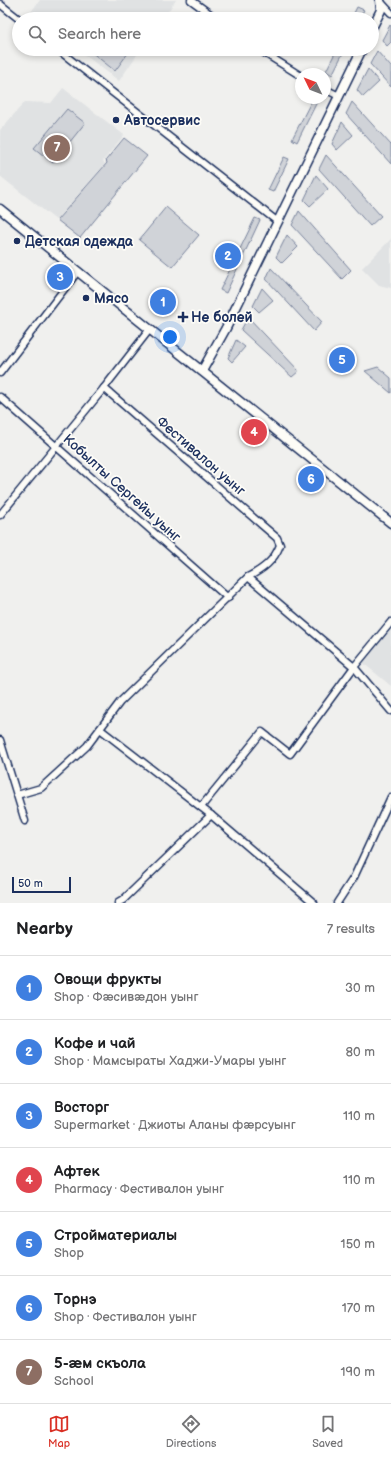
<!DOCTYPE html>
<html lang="en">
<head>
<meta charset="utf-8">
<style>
	body { margin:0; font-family:"Balsamiq Sans",sans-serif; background:#f2f2f2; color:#202124 }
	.compass { position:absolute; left:295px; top:68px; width:36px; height:36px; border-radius:50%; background:#fff; box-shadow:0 2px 6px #0003; rotate:313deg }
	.scale { position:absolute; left:12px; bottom:10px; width:59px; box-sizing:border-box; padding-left:4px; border:2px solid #1b2f5e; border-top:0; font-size:11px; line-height:14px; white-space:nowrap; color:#1b2f5e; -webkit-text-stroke:3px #fdfcf7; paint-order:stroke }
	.you { position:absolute; left:170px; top:337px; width:14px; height:14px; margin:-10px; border:3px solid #fff; border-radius:50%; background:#1a73e8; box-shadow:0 0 0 6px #1a73e833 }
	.badge { display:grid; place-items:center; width:26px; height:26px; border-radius:50%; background:#d93025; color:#fff; font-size:13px; font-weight:700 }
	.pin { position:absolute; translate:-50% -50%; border:2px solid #fff; box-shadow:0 1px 4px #0006 }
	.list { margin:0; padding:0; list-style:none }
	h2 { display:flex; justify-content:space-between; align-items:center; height:52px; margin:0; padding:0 16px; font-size:17px }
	h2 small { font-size:13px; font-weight:400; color:#757577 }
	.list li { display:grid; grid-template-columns:26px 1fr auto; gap:12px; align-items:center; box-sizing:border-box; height:64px; padding:0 16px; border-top:1px solid #e0e0e0 }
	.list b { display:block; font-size:15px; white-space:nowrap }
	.list p { margin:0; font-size:13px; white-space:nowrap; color:#757577 }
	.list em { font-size:13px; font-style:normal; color:#757577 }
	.icon { flex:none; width:22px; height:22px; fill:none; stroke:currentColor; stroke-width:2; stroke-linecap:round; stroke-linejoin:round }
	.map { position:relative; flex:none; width:391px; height:903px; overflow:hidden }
	.search { position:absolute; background:#fff; box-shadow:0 2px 6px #0003; left:12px; right:12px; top:12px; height:44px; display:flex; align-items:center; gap:10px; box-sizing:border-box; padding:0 14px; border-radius:22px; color:#757577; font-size:15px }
	.sheet { height:500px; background:#fff }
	nav { display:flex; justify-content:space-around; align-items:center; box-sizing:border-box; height:56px; border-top:1px solid #e0e0e0; background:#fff; font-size:11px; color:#757577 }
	nav a { display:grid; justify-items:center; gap:2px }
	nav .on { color:#d93025 }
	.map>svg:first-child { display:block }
</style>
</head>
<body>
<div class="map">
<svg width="391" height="903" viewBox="0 0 391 903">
	<rect width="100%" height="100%" fill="#f0f0ee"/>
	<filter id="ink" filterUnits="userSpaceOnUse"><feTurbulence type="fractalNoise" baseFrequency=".025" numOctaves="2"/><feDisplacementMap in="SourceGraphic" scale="8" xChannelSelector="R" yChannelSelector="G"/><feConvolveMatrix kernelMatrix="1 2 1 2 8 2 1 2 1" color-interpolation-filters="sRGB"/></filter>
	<g filter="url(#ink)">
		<g fill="#e0e2e3">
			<path d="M40 0H176L163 19H39L30 13Z"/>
			<path d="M77 49H141L119 81Z"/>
			<path d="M63 88 124 135 103 161 105 164 56 220 0 176V130L25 102 51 103Z"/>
			<path d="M391 239V288L379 285 362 268Z"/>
			<path d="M391 628V686L362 662Z"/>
		</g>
		<g fill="#d0d3d8" stroke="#76819b">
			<path d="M357 7 364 10 359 19H351Z"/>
			<path d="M390 25 391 26V42L387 46 382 40Z"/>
			<path d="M91 49H131L115 71 90 51Z"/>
			<path d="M337 49H345L332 75 326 71Z"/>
			<path d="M377 51 391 67V87L370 64Z"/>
			<path d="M368 69 379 82 363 97 357 90Z"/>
			<path d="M313 98H319L297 142 292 139Z"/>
			<path d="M352 102 391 145V164L346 114Z"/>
			<path d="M67 109 85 123 53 163 34 148Z"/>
			<path d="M342 122 353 135 337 150 332 144Z"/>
			<path d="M124 138 147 156 80 238 57 220 107 163 106 160Z"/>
			<path d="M326 155 381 216 370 226 319 169Z"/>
			<path d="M284 157 289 159 273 192 268 190Z"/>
			<path d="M316 175 328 189 310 206 304 200Z"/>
			<path d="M166 207 199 235 172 267 139 240Z"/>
			<path d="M299 211 351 270 342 279 292 225Z"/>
			<path d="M255 218 260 220 226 293 220 290Z"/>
			<path d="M287 235 298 247 282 263 276 257Z"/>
			<path d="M271 268 322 322 314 331 266 279Z"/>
			<path d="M262 288 273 300 259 312 253 306Z"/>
			<path d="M248 317 299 371 292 377 241 330Z"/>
			<path d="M236 340 245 347 232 362 228 358Z"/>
			<path d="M378 367 391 378V393L365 371Z"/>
		</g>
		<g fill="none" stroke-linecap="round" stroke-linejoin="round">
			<defs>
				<g id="minor">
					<path d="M191 0 217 19"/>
					<path d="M380 1 391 13"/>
					<path d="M0 4 19 19"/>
					<path d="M57 49 278 222"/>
					<path d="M258 49 301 76"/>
					<path d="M325 89 339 96"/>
					<path d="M0 373 78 271"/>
					<path d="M0 397 228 598"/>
					<path d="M0 515 104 388 150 329"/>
					<path d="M248 577 354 667 391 711"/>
					<path d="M100 729 211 815 314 903"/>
					<path d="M0 740 25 821"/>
					<path d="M17 795 41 788 87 746 120 702 248 577C263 569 274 561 280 545L277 538 263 526 104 388"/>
					<path d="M201 807 262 732 290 754 354 667 391 622"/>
					<path d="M118 903 123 900 211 815"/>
					<path d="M337 903 354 877 391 797"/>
				</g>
				<g id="tertiary">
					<path d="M372 28 381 10 380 0"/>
					<path d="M0 209 391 523"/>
					<path d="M202 371 226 328 362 49"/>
				</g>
			</defs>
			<use href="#minor" stroke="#1b2f5e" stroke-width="9"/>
			<use href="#tertiary" stroke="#1b2f5e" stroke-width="11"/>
			<use href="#minor" stroke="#fdfcf7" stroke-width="6"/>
			<use href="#tertiary" stroke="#fdfcf7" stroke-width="8"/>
		</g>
	</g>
	<g fill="#1b2f5e" stroke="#fdfcf7" stroke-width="1.5">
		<circle cx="116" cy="120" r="4"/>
		<circle cx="17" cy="241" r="4"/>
		<circle cx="86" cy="298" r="4"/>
		<path d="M181 311h4v4h4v4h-4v4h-4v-4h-4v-4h4z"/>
	</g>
	<g text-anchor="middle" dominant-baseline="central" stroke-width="3.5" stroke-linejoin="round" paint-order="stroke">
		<g font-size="14" font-weight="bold" fill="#1b2f5e" stroke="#fdfcf7" text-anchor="start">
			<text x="124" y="120">Автосервис</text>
			<text x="25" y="241">Детская одежда</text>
			<text x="94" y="298">Мясо</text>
			<text x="191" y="317">Не болей</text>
		</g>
		<g font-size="14" fill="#1b2f5e" stroke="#fdfcf7">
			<text transform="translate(201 456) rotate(41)">Фестивалон уынг</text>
			<text transform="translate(122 488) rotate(42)">Кобылты Сергейы уынг</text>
		</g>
	</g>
</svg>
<svg class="compass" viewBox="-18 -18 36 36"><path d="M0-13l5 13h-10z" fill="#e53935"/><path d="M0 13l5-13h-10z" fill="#757577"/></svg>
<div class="scale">50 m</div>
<div class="you"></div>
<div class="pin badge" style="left:163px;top:302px;background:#3f7fe0">1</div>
<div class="pin badge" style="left:228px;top:256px;background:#3f7fe0">2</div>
<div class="pin badge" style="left:60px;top:277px;background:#3f7fe0">3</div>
<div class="pin badge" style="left:254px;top:432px;background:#e0444e">4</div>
<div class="pin badge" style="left:342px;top:360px;background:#3f7fe0">5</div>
<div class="pin badge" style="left:311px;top:479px;background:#3f7fe0">6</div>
<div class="pin badge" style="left:57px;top:148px;background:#8d6e63">7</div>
<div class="search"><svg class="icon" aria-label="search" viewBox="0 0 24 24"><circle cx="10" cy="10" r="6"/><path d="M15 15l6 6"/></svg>Search here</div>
</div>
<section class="sheet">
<h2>Nearby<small>7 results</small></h2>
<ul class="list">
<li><span class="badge" style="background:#3f7fe0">1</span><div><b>Овощи фрукты</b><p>Shop · Фæсивæдон уынг</p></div><em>30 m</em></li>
<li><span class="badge" style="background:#3f7fe0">2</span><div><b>Кофе и чай</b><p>Shop · Мамсыраты Хаджи-Умары уынг</p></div><em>80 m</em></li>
<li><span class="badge" style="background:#3f7fe0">3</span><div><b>Восторг</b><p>Supermarket · Джиоты Аланы фæрсуынг</p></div><em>110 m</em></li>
<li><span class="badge" style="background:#e0444e">4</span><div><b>Афтек</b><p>Pharmacy · Фестивалон уынг</p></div><em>110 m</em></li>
<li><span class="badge" style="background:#3f7fe0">5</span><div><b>Стройматериалы</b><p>Shop</p></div><em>150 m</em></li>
<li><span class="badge" style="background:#3f7fe0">6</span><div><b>Торнэ</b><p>Shop · Фестивалон уынг</p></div><em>170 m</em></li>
<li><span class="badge" style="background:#8d6e63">7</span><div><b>5-æм скъола</b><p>School</p></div><em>190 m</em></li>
</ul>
</section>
<nav>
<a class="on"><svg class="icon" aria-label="map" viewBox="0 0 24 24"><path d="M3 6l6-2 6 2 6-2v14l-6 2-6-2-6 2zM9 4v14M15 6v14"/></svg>Map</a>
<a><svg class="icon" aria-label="directions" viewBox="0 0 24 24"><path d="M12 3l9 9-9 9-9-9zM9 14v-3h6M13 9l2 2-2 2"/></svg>Directions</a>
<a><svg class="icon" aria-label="saved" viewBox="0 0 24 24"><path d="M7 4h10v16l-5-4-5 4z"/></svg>Saved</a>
</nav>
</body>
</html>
